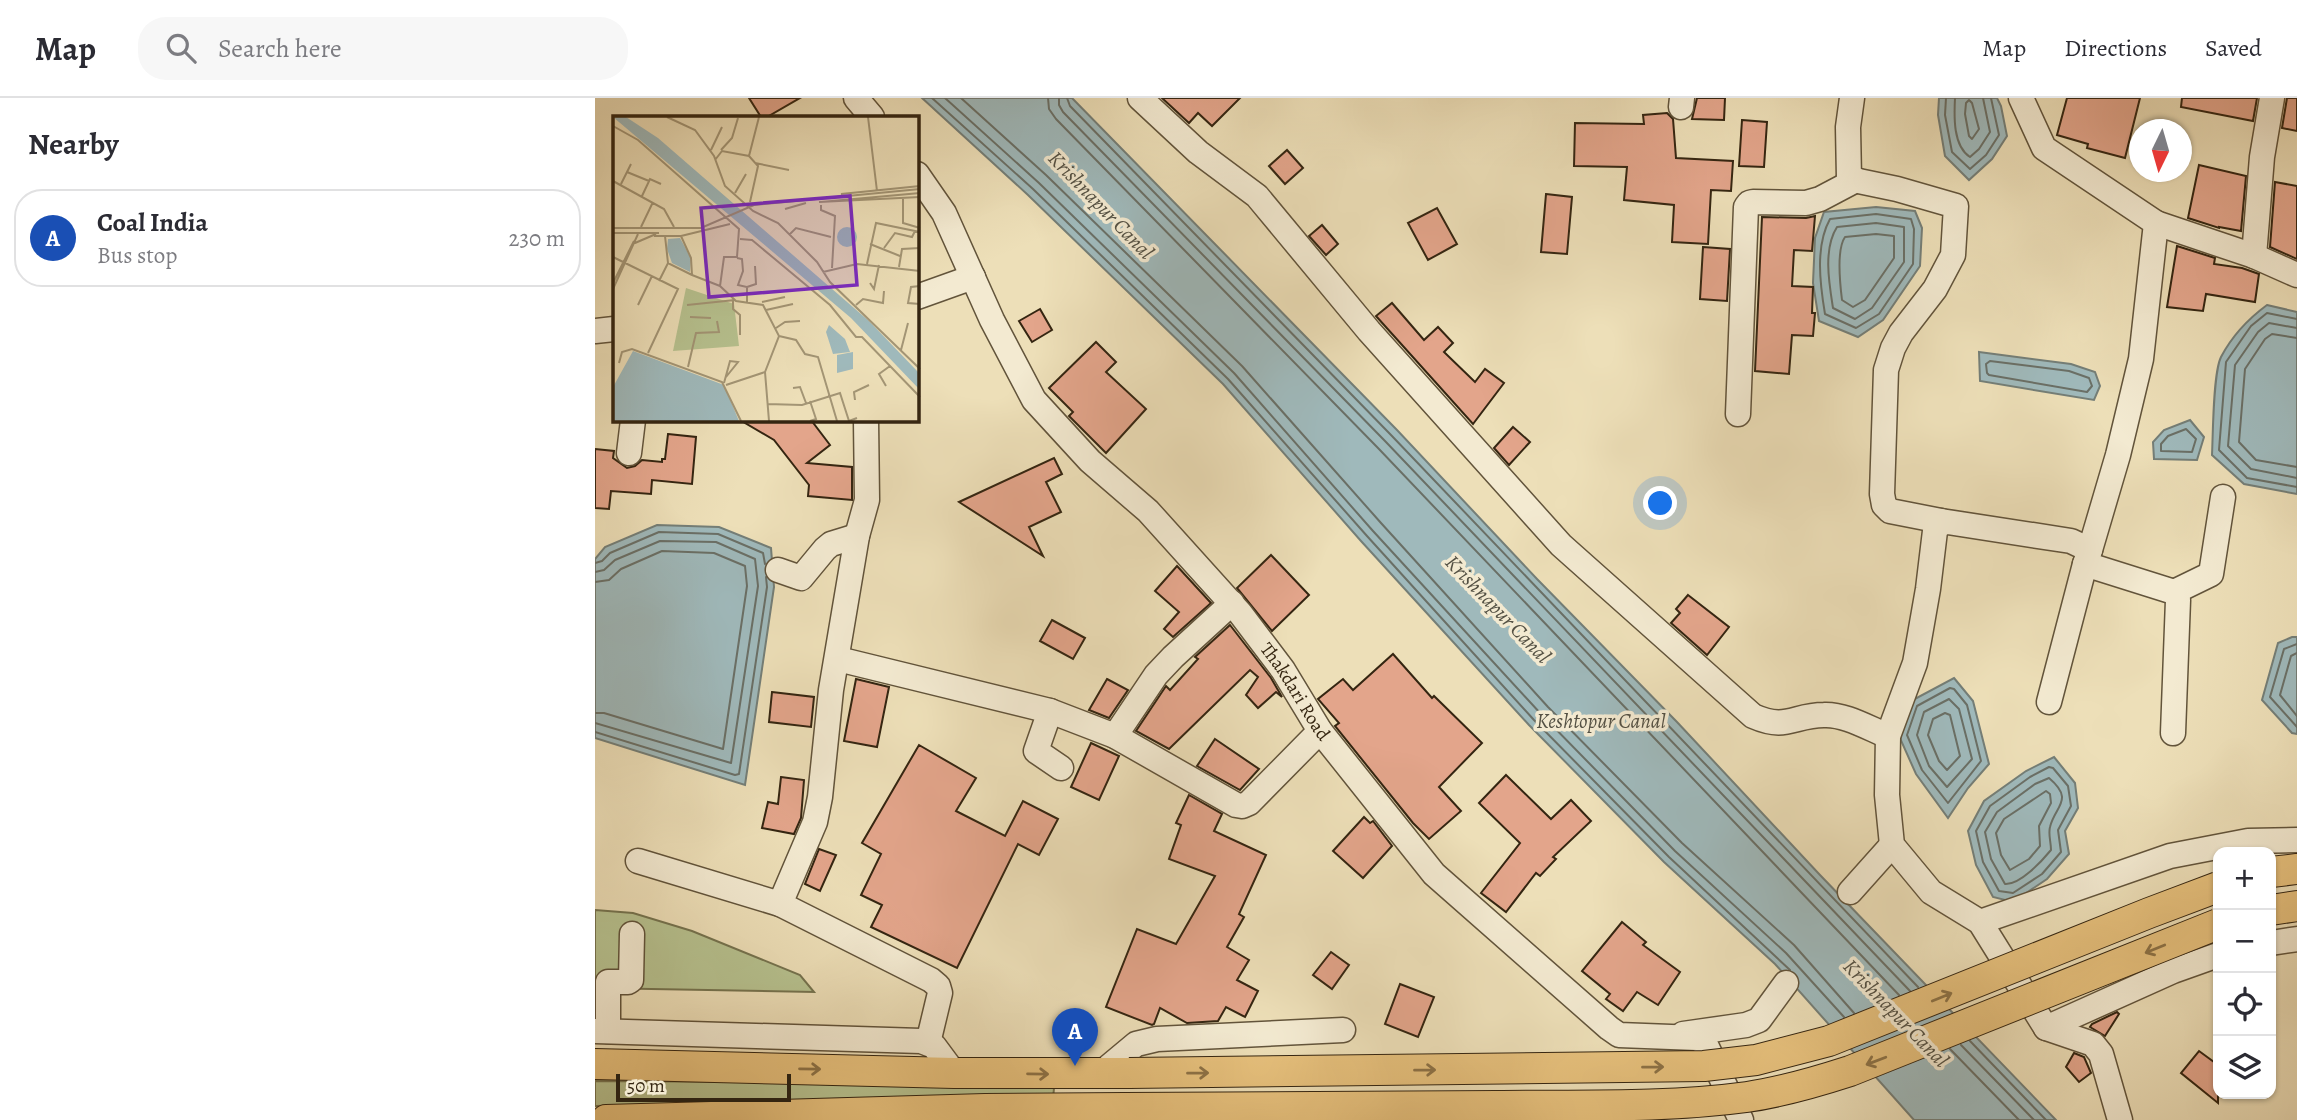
<!DOCTYPE html>
<html lang="en">
<head>
<meta charset="utf-8">
<style>
	body { margin:0; font-family:Alegreya,serif; background:#f7f7f7; color:#2b2b33 }
	.controls { position:absolute; right:21px; bottom:21px; display:grid; overflow:hidden; border-radius:14px; box-shadow:0 2px 5px #0004 }
	.controls button { width:63px; height:63px; display:grid; place-items:center; padding:0; border:0; border-bottom:2px solid #e1e1e2; background:#fff; color:#2b2b33; font:35px sans-serif }
	.compass { position:absolute; left:1534px; top:21px; width:63px; height:63px; border-radius:50%; background:#fff; box-shadow:0 2px 5px #0004; rotate:185deg }
	.scale { position:absolute; left:21px; bottom:18px; width:175px; box-sizing:border-box; padding-left:7px; border:4px solid #342511; border-top:0; font-size:19px; line-height:24px; white-space:nowrap; color:#342511; -webkit-text-stroke:5px #f3ead1; paint-order:stroke }
	.you { position:absolute; left:1066px; top:406px; width:24px; height:24px; margin:-18px; border:5px solid #fff; border-radius:50%; background:#1a73e8; box-shadow:0 0 0 10px #1a73e833 }
	.badge { display:grid; place-items:center; width:46px; height:46px; border-radius:50%; background:#d93025; color:#fff; font-size:23px; font-weight:700 }
	.pin { position:absolute; translate:-50% -58px; filter:drop-shadow(0 2px 4px #0008) }
	.pin::after { content:''; position:absolute; top:37px; width:24px; height:21px; background:inherit; clip-path:polygon(0 0,100% 0,50% 100%) }
	.list { margin:0; padding:0; list-style:none }
	h2 { display:flex; justify-content:space-between; align-items:center; height:91px; margin:0; padding:0 28px; font-size:30px }
	h2 small { font-size:23px; font-weight:400; color:#7c7c81 }
	.list li { display:grid; grid-template-columns:46px 1fr auto; gap:21px; align-items:center; box-sizing:border-box; height:98px; margin:0 14px 14px; padding:0 14px; border:2px solid #e1e1e2; border-radius:28px }
	.list b { display:block; font-size:26px; white-space:nowrap }
	.list p { margin:0; font-size:23px; white-space:nowrap; color:#7c7c81 }
	.list em { font-size:23px; font-style:normal; color:#7c7c81 }
	.icon { flex:none; width:38px; height:38px; fill:none; stroke:currentColor; stroke-width:2; stroke-linecap:round; stroke-linejoin:round }
	.map { position:relative; flex:none; width:1702px; height:1022px; overflow:hidden }
	header { display:flex; align-items:center; gap:42px; box-sizing:border-box; height:98px; padding:0 35px; background:#fff; border-bottom:2px solid #e1e1e2 }
	header strong { font-size:33px }
	nav { display:flex; gap:38px; margin-inline-start:auto; font-size:24px }
	.search { width:490px; height:63px; background:#f7f7f7; display:flex; align-items:center; gap:18px; box-sizing:border-box; padding:0 24px; border-radius:28px; color:#7c7c81; font-size:26px }
	main { display:flex }
	aside { flex:1; background:#fff }
	.map>svg:first-child { display:block }
</style>
</head>
<body>
<header>
<strong>Map</strong>
<div class="search"><svg class="icon" aria-label="search" viewBox="0 0 24 24"><circle cx="10" cy="10" r="6"/><path d="M15 15l6 6"/></svg>Search here</div>
<nav><a>Map</a><a>Directions</a><a>Saved</a></nav>
</header>
<main>
<aside>
<h2>Nearby<small></small></h2>
<ul class="list">
<li><span class="badge" style="background:#1a4fb4">A</span><div><b>Coal India</b><p>Bus stop</p></div><em>230 m</em></li>
</ul>
</aside>
<div class="map">
<svg width="1702" height="1022" viewBox="0 0 1702 1022">
	<rect width="100%" height="100%" fill="#eddfb8"/>
	<filter id="stains"><feTurbulence type="fractalNoise" baseFrequency=".00286" numOctaves="4"/><feColorMatrix values="0 0 0 0 .2 0 0 0 0 .09 0 0 0 0 .02 0 0 0 .5 -.17"/></filter>
	<radialGradient id="worn" r=".72"><stop offset=".6" stop-color="#630" stop-opacity="0"/><stop offset="1" stop-color="#630" stop-opacity=".3"/></radialGradient>
	<g fill="#b7c290" stroke="#767450" stroke-width="2">
		<path d="M0 812 38 815 97 833 205 877 219 894 0 890Z"/>
		<path d="M0 983 301 985 459 990 458 1001 0 1008Z"/>
	</g>
	<g fill="#9fb9bb" stroke="#747e77" stroke-width="2">
		<path d="M327 0H477L802 332 942 481 1082 624 1225 777 1461 1022H1319L1180 866 1069 764 934 627 766 443 628 286 433 97Z"/>
		<path d="M1344 0H1402L1406 8 1412 38 1397 61 1374 82 1350 58 1343 17Z"/>
		<path d="M1281 109 1320 113 1327 130 1325 168 1288 222 1263 239 1224 223 1218 185 1220 140 1229 114Z"/>
		<path d="M1672 207 1702 214V396L1649 386 1617 357C1618 337 1618 275 1626 259 1637 238 1653 221 1672 207Z"/>
		<path d="M1384 254 1476 266 1500 274 1505 288 1499 302 1385 283Z"/>
		<path d="M1595 322 1609 339 1602 362 1559 361 1558 344 1569 332Z"/>
		<path d="M62 427 124 429 176 450 179 489 150 687 0 640V461L10 449Z"/>
		<path d="M1697 539H1702V636L1697 635 1667 602 1683 545Z"/>
		<path d="M1359 580 1378 603 1394 666 1373 690 1353 720 1321 676 1304 638 1316 603Z"/>
		<path d="M1459 659 1480 685 1483 710 1470 733 1474 756 1452 781 1418 804 1398 799 1381 767 1373 733 1389 703 1431 673Z"/>
	</g>
	<g fill="none" stroke-linecap="round" stroke-linejoin="round">
		<g stroke="#6a6f66" stroke-width="2">
			<path d="M337 0 438 91 633 281 772 438 939 622 1074 759 1195 872"/>
			<path d="M350 0 444 85 639 275 778 433 946 616 1080 753 1191 855 1249 919"/>
			<path d="M366 0 451 77 647 268 786 425 953 609 1087 745 1199 847 1259 915"/>
			<path d="M453 0 454 11 461 21 783 350 1304 897"/>
			<path d="M464 0V7L468 14 790 343 1315 893"/>
			<path d="M472 0 475 8 796 337 1323 889"/>
			<path d="M1351 0 1350 17 1357 54 1375 71 1391 57 1404 37 1396 0"/>
			<path d="M1360 0C1359 19 1358 48 1375 59L1384 51 1395 34 1388 0"/>
			<path d="M1374 2 1377 5 1384 31 1377 41 1374 38 1370 16 1371 5Z"/>
			<path d="M1281 116 1316 121 1319 131 1318 166 1284 216 1261 230 1230 216C1225 186 1220 148 1235 121Z"/>
			<path d="M1281 125 1309 129V164L1277 210 1260 221 1238 210C1234 185 1228 151 1242 129Z"/>
			<path d="M1281 136 1299 138V160L1270 202 1258 209 1247 202C1245 186 1241 152 1250 139Z"/>
			<path d="M1702 221 1672 215 1656 228 1631 264 1624 352 1652 380 1702 389"/>
			<path d="M1702 230 1674 225 1663 234 1640 267 1633 348 1656 371 1702 380"/>
			<path d="M1702 240 1677 236 1670 241 1650 271 1644 344 1661 362 1702 369"/>
			<path d="M1395 263 1474 273 1494 280 1497 288 1492 294 1394 277 1392 275 1391 266Z"/>
			<path d="M1591 331 1601 341 1597 354 1566 353V346L1573 338Z"/>
			<path d="M0 465 7 463 15 455 64 434 123 436 168 455 170 466"/>
			<path d="M0 474 9 472 20 462 65 443 121 444 160 461 163 488 136 665 0 625"/>
			<path d="M0 484 14 482 26 471 67 453 119 455 150 468 152 488 128 651 9 615H0"/>
			<path d="M1702 546 1689 551 1675 599 1702 629"/>
			<path d="M1702 555 1696 558 1685 597 1702 618"/>
			<path d="M1355 590 1359 591 1372 607 1386 663 1353 705 1327 672 1312 637 1322 608Z"/>
			<path d="M1354 601 1364 611 1377 661 1352 689 1334 668 1322 637 1329 614Z"/>
			<path d="M1350 615 1355 617 1365 658 1352 672 1344 663 1333 637 1338 621Z"/>
			<path d="M0 634 140 677 144 676 172 489 171 479"/>
			<path d="M1454 669 1458 670 1473 688 1476 708 1463 732 1466 754 1447 776 1418 795 1404 793 1388 764 1381 733 1395 708 1435 679Z"/>
			<path d="M1454 680C1480 702 1460 708 1455 729 1453 736 1456 744 1456 752 1447 763 1425 787 1410 786L1396 761 1390 734 1402 714 1440 686Z"/>
			<path d="M1451 693 1455 696 1456 705 1444 728 1445 748 1434 761 1415 772 1406 757 1401 735 1409 721Z"/>
			<path d="M1375 943 1451 1022"/>
			<path d="M1366 947 1439 1022"/>
			<path d="M1355 951 1424 1022"/>
		</g>
	</g>
	<g fill="#e3a58b" stroke="#342511" stroke-width="2">
		<path d="M154 0H205L172 19H166Z"/>
		<path d="M567 0H645L617 28 603 15 594 25Z"/>
		<path d="M1102 0H1130L1129 22 1097 21Z"/>
		<path d="M1472 0H1545L1530 60 1492 50 1493 46 1462 37Z"/>
		<path d="M1587 0H1662L1658 23 1586 9Z"/>
		<path d="M1692 0H1702V33L1687 30Z"/>
		<path d="M1072 15 1078 21 1081 60 1138 63 1136 93 1116 92 1113 146 1077 144 1079 107 1029 102 1032 69 979 68 980 25 1049 26 1048 17Z"/>
		<path d="M1147 22 1172 24 1169 69 1144 68Z"/>
		<path d="M692 52 708 70 690 86 674 68Z"/>
		<path d="M1604 67 1651 78 1646 133 1624 129V130L1593 120Z"/>
		<path d="M1680 84 1702 88V161L1675 149Z"/>
		<path d="M951 96 977 99 972 156 946 154Z"/>
		<path d="M842 110 862 146 833 162 813 125Z"/>
		<path d="M1220 118 1217 153 1199 152 1197 188 1218 189 1217 215H1220L1218 238 1197 237 1194 276 1160 273 1167 119 1211 120Z"/>
		<path d="M727 127 743 146 731 157 714 138Z"/>
		<path d="M1582 148 1620 160 1619 166 1647 170 1664 176 1660 204 1611 196 1608 213 1572 209Z"/>
		<path d="M1108 149 1135 151 1132 203 1105 201Z"/>
		<path d="M797 205 829 242 843 229 858 245 849 254 880 284 890 271 909 285 878 326 781 218Z"/>
		<path d="M445 211 457 232 437 244 424 223Z"/>
		<path d="M501 244 521 264 511 274 551 311 511 355 474 318 478 314 454 290Z"/>
		<path d="M145 322H216L235 347 212 365 257 369V402L213 398 214 387 179 342Z"/>
		<path d="M918 329 935 344 914 367 899 350Z"/>
		<path d="M73 336 101 339 97 386 57 382 56 396 16 393 14 411 0 410V351L19 353 18 360 32 370 40 368 47 362 67 364V361H70Z"/>
		<path d="M459 360 467 376 451 384 466 414 434 429 448 458 364 404Z"/>
		<path d="M676 457 714 497 677 533 642 490Z"/>
		<path d="M582 468 616 505 578 539 569 531 584 514 560 493Z"/>
		<path d="M1093 497 1134 529 1112 557 1076 525 1085 515 1081 511Z"/>
		<path d="M457 522 490 540 478 561 445 543Z"/>
		<path d="M635 527 676 580 687 599 681 594 663 610 651 597 663 579 655 572 574 651 541 633 571 588 575 592 603 561 600 559Z"/>
		<path d="M798 556 837 600 839 598 887 645 844 689 866 713 834 741 818 725 740 628 744 625 723 601 748 581 758 592Z"/>
		<path d="M261 581 294 589 282 649 249 643Z"/>
		<path d="M512 581 533 592 514 620 494 612Z"/>
		<path d="M177 594 219 599 216 629 174 624Z"/>
		<path d="M620 641 664 671 645 692 602 668Z"/>
		<path d="M496 645 524 658 504 702 476 689Z"/>
		<path d="M324 647 381 680 361 713 410 738 428 703 463 721 444 757 423 746 362 870 276 829 287 807 266 797 286 756 267 745Z"/>
		<path d="M911 677 956 721 976 702 996 723 958 759 961 761 945 778 941 775 911 814 886 795 925 745 884 705Z"/>
		<path d="M186 679 209 682 206 720 199 736 167 730 173 704 183 706Z"/>
		<path d="M594 697 627 716 619 733 671 757 644 816 649 819 632 849 654 862 642 882 663 893 650 919 631 909 623 923 592 925 565 910 559 926 557 927 511 909 542 831 581 846 620 778 574 761 586 727 581 725Z"/>
		<path d="M769 719 775 725 778 723 797 748 768 780 738 753Z"/>
		<path d="M224 751 241 757 225 793 210 786Z"/>
		<path d="M1027 824 1051 844 1048 847 1085 874 1063 907 1042 894 1028 913 1011 901 1015 896 987 873Z"/>
		<path d="M736 854 754 867 737 891 718 877Z"/>
		<path d="M805 886 839 899 823 939 790 926Z"/>
		<path d="M1522 914 1524 916 1510 938 1495 929 1497 926Z"/>
		<path d="M1604 953 1623 967V1005L1586 975Z"/>
		<path d="M1479 955 1489 959 1496 975 1484 984 1471 969Z"/>
	</g>
	<g fill="none" stroke-linecap="round" stroke-linejoin="round">
		<defs>
			<g id="minor">
				<path d="M261 0 277 19"/>
				<path d="M545 0 603 54 662 98 774 233 966 447 1158 618C1192 633 1198 617 1229 617 1250 616 1273 630 1293 638"/>
				<path d="M1257 0 1253 29 1254 81 1302 91 1361 108 1358 157 1340 191 1306 235 1298 250 1291 272 1287 396 1289 407 1295 413 1346 423"/>
				<path d="M1426 0 1449 50 1561 125 1546 261 1523 357 1495 452 1476 443 1346 423 1340 433 1333 491 1320 565 1293 638 1292 697 1297 747 1336 794 1385 824 1451 930 1498 946 1506 956 1525 1022"/>
				<path d="M1086 9 1087 0"/>
				<path id="s1" d="M322 76 349 115 397 222 439 302 495 363 553 413 645 515 688 572 725 633 839 776 1014 930 1024 937 1102 940 1110 945 1146 1022"/>
				<path d="M1561 125 1659 158 1702 177"/>
				<path d="M1659 158 1667 59 1677 0"/>
				<path d="M322 199 378 179"/>
				<path d="M0 233 19 231"/>
				<path d="M1143 316 1151 109 1154 105 1158 104 1211 105 1225 101 1261 82"/>
				<path d="M271 322 272 402 262 438 236 592 225 699 220 724 185 806 336 882 343 888 345 895 333 945"/>
				<path d="M34 355 38 322"/>
				<path d="M1495 452 1490 466 1579 494 1583 502 1578 635"/>
				<path d="M183 472 206 480 230 451 236 446 262 438"/>
				<path d="M1579 494 1616 476 1628 399"/>
				<path d="M243 561 455 613 520 638 641 707 647 708 654 705 725 633"/>
				<path d="M1454 604 1490 466"/>
				<path d="M455 613 441 653 466 670"/>
				<path d="M520 638 561 577 578 559 637 505"/>
				<path d="M43 763 185 806"/>
				<path d="M1255 794 1297 747"/>
				<path d="M1385 824 1575 758 1653 743 1702 742"/>
				<path d="M1676 845 1702 841"/>
				<path d="M1451 930 1578 873 1623 857"/>
				<path d="M0 933 326 943 339 948 359 975"/>
				<path d="M13 933V884H33L36 882 37 836"/>
				<path d="M1088 936 1151 927 1164 922 1191 885"/>
				<path d="M505 976 541 946 562 941 748 932"/>
			</g>
			<g id="major">
				<path d="M1676 774 1702 771"/>
				<path d="M1676 812 1702 808"/>
				<path d="M0 966 359 975H534"/>
				<path d="M11 1022 390 1011 530 1010"/>
			</g>
		</defs>
		<use href="#minor" stroke="#62543b" stroke-width="27"/>
		<use href="#major" stroke="#342511" stroke-width="32"/>
		<use href="#minor" stroke="#f3ead1" stroke-width="24"/>
		<use href="#major" stroke="#e6c07c" stroke-width="30"/>
		<defs>
			<g id="major-bridge">
				<path d="M534 975 1109 968 1161 962 1234 943 1554 815 1623 789"/>
				<path d="M530 1010C654 1010 778 1009 902 1008 985 1007 1070 1010 1152 999 1187 994 1221 984 1255 973L1623 826"/>
			</g>
		</defs>
		<use href="#major-bridge" stroke="#342511" stroke-width="32" stroke-linecap="butt"/>
		<use href="#major-bridge" stroke="#e6c07c" stroke-width="30"/>
	</g>
	<defs><path id="oneway-shaft" d="M-6 0H5M1.5-3L5.5 0L1.5 3" fill="none" stroke-width="1.6" stroke-linecap="round" stroke-linejoin="round" transform="scale(1.75)"/></defs>
	<g stroke="#8d7246">
		<use href="#oneway-shaft" transform="translate(1560 851) rotate(158)"/>
		<use href="#oneway-shaft" transform="translate(1347 899) rotate(-22)"/>
		<use href="#oneway-shaft" transform="translate(1281 963) rotate(159)"/>
		<use href="#oneway-shaft" transform="translate(1058 969) rotate(-1)"/>
		<use href="#oneway-shaft" transform="translate(215 971) rotate(1)"/>
		<use href="#oneway-shaft" transform="translate(830 972) rotate(-1)"/>
		<use href="#oneway-shaft" transform="translate(603 975) rotate(-1)"/>
		<use href="#oneway-shaft" transform="translate(443 976) rotate(1)"/>
	</g>
	<g text-anchor="middle" dominant-baseline="central" stroke-width="7" stroke-linejoin="round" paint-order="stroke">
		<g font-size="19" fill="#342511" stroke="#f3ead1">
			<text stroke="none"><textPath href="#s1" startOffset="648">Thakdari Road</textPath></text>
		</g>
		<g font-size="21" font-style="italic" fill="#545144" stroke="#f3ead1">
			<text transform="translate(506 107) rotate(46)">Krishnapur Canal</text>
			<text transform="translate(903 511) rotate(46)">Krishnapur Canal</text>
			<text x="1006" y="623">Keshtopur Canal</text>
			<text transform="translate(1301 915) rotate(46)">Krishnapur Canal</text>
		</g>
	</g>
	<g transform="translate(18 18)">
		<rect width="306" height="306" fill="#eddfb8"/>
		<path d="M73 172 121 188 126 230 60 235Z" fill="#b7c290"/>
		<path d="M0 1H13L45 22 256 205 306 257V273L238 202ZM224 121a10 10 0 1 1 20 0a10 10 0 1 1-20 0ZM67 122 78 142 77 156 59 147 54 133 55 123ZM216 209 232 223 237 236 220 238 213 216ZM20 235 111 269 126 305H0V271ZM240 236V253L224 257V239Z" fill="#9fb9bb"/>
		<path fill="none" stroke="#a39575" stroke-width="2" d="M54 1 82 14 101 40 112 70 140 95 165 107 204 146 217 166 307 253M255 1 264 75M0 10 25 24 126 113 124 141H111L107 170 123 185 150 189 166 220 152 256 113 269M98 34 109 11M108 34 119 22 125 2M136 40 146 1M102 44 109 35 136 40 145 50 137 86M142 47 176 54M14 56 36 65M0 65 51 93 61 111M8 68 18 48M122 77 133 58M228 78 307 70M29 80 37 63 48 68M290 82V107L307 112M206 86 307 81M208 86 307 77M208 89V94L222 100 219 152M172 93 193 87M28 111 40 86M0 112H88L141 89 307 73M0 117H46M176 119 183 112 218 121M41 120H68L78 142 79 159 107 170M52 120 55 147M68 120 117 108M127 123 139 124 217 189 243 221H249L307 281M22 127 43 118M257 128 287 140M271 132 282 117 299 121 302 115M0 141 65 173 35 237M124 142 129 143 130 155 125 169 134 171V187M254 148 263 107 307 116M286 151 289 133 307 132M210 156 244 148 307 155M46 165 55 147 79 159M0 167 21 125M257 167 261 173 266 149M307 170 298 171 295 187 307 188M134 171 143 168 142 150M0 173 25 118M120 184V193L127 199V219M149 186 172 181M25 189 39 160M74 189 122 184M243 189 250 183 270 187 271 175M153 194 180 188M77 201 98 202M163 212 172 206 187 205M166 220 183 224 192 238 205 241 224 305M288 234 295 207M6 247 9 236 19 233 109 266 128 305M75 251 83 217 106 216 104 205M152 256 156 305M111 267 117 245 125 246 113 261M273 270 266 258 277 250M180 272 187 271 193 287M242 284 241 276 256 269M197 285 203 303 197 305M154 288 189 289 227 277 236 305 244 302"/>
		<path fill="#7b2cbf" fill-opacity="0.15" stroke="#7b2cbf" stroke-width="3.5" d="M237 80 244 169 96 181 88 92Z"/>
		<rect width="306" height="306" fill="none" stroke="#342511" stroke-width="3.5"/>
	</g>
	<rect width="100%" height="100%" filter="url(#stains)"/>
	<rect width="100%" height="100%" fill="url(#worn)"/>
</svg>
<div class="controls">
<button>+</button>
<button>−</button>
<button><svg class="icon" aria-label="locate" viewBox="0 0 24 24"><circle cx="12" cy="12" r="6"/><path d="M12 2v4M12 18v4M2 12h4M18 12h4"/></svg></button>
<button><svg class="icon" aria-label="layers" viewBox="0 0 24 24"><path d="M12 4l9 5-9 5-9-5zM3 14l9 5 9-5"/></svg></button>
</div>
<svg class="compass" viewBox="-18 -18 36 36"><path d="M0-13l5 13h-10z" fill="#e53935"/><path d="M0 13l5-13h-10z" fill="#7c7c81"/></svg>
<div class="scale">50 m</div>
<div class="you"></div>
<div class="pin badge" style="left:480px;top:968px;background:#1a4fb4">A</div>
</div>
</main>
</body>
</html>
